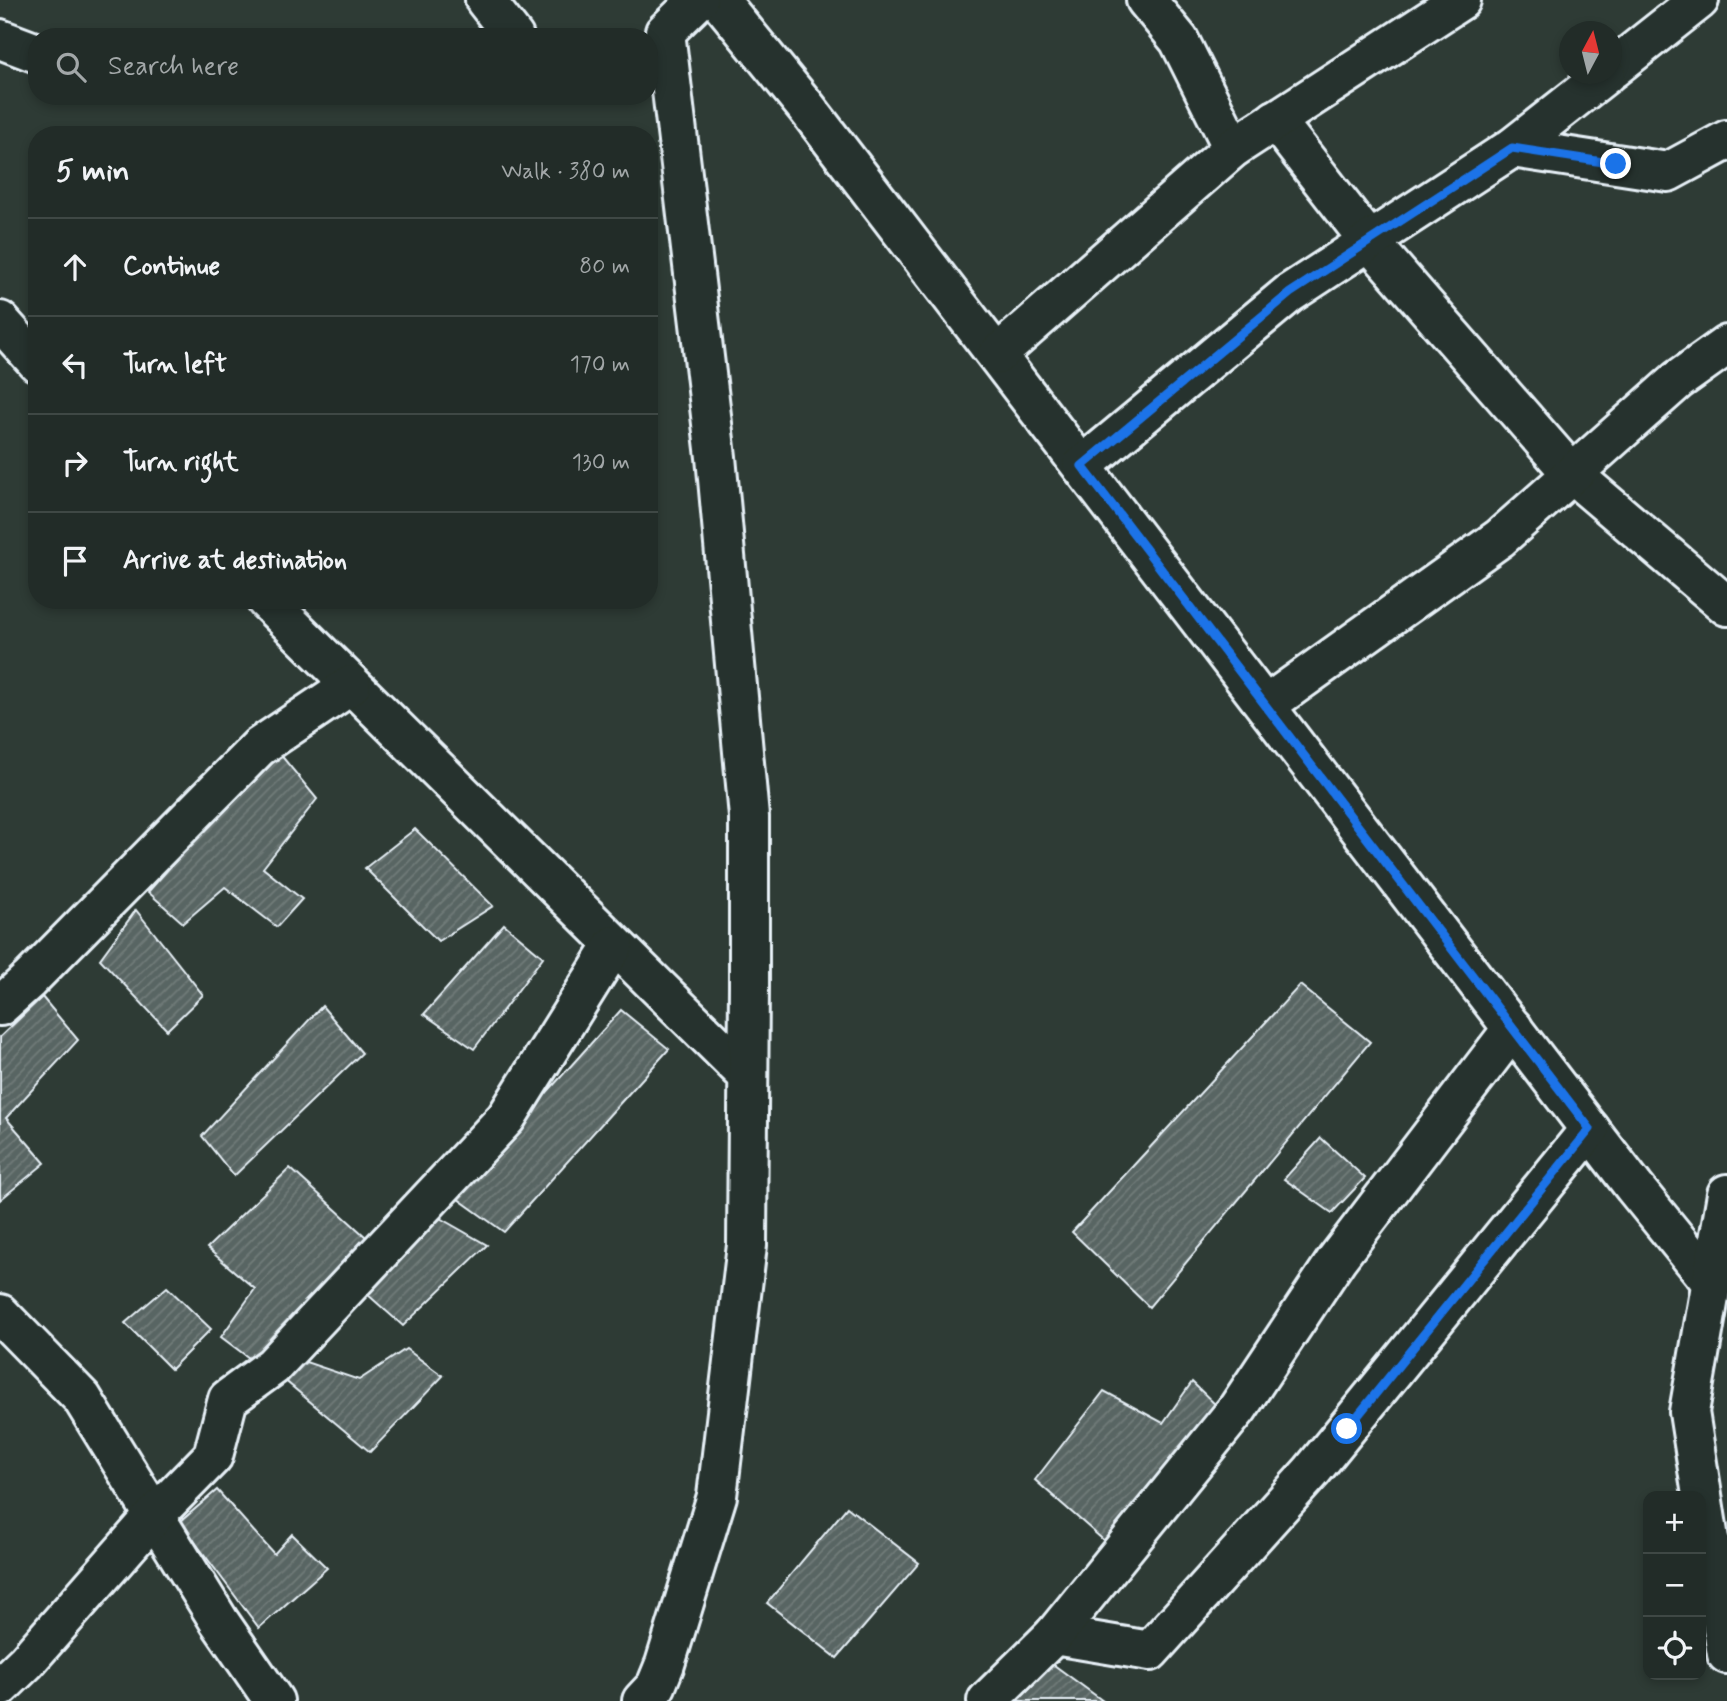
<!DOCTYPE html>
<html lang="en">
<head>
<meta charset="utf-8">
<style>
	body { margin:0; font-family:Mynerve,sans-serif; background:#2a3430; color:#f1f3f6 }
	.controls { position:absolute; right:21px; bottom:21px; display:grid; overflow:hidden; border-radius:14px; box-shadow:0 4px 10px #0003 }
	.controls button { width:63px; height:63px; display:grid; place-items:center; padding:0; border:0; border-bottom:2px solid #3f4845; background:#222c28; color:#f1f3f6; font:35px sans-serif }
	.compass { position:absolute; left:1559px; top:21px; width:63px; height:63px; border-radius:50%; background:#222c28; box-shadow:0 4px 10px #0003; rotate:7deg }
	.stop { position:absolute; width:21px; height:21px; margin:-16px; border:5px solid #1a73e8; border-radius:50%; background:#fff }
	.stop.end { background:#1a73e8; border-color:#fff; box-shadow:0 2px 7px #0008 }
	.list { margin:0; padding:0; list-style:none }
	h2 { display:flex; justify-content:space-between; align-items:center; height:91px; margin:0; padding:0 28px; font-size:30px }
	h2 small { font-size:23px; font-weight:400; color:#a2a7a8 }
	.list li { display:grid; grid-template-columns:46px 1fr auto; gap:21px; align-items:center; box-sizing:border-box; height:98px; padding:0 28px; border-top:2px solid #3f4845 }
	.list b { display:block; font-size:26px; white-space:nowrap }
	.list em { font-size:23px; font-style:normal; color:#a2a7a8 }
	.icon { flex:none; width:38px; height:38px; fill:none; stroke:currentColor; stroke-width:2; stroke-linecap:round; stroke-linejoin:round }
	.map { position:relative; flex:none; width:1727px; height:1701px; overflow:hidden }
	.search { position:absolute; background:#222c28; box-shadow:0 4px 10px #0003; left:28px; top:28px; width:630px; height:77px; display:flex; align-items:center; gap:18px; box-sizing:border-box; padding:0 24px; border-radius:28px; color:#a2a7a8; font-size:26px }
	.panel { position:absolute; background:#222c28; box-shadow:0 4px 10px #0003; left:28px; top:126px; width:630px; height:483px; border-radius:28px }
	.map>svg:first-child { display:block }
</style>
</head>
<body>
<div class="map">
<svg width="1727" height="1701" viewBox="0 0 1727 1701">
	<defs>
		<pattern id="building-hatch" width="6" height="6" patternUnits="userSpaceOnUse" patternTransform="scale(1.75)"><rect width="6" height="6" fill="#596563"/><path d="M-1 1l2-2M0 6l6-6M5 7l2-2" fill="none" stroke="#717c7a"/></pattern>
	</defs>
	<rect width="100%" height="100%" fill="#2e3b35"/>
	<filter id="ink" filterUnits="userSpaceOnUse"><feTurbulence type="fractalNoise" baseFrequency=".0143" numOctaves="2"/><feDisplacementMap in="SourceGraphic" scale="14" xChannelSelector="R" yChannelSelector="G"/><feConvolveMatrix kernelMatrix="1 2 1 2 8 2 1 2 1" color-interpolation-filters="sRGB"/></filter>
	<g filter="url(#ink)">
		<g fill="url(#building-hatch)" stroke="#e8f1f8" stroke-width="2">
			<path d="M275 748 317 799 263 868 302 899 277 927 225 887 183 923 148 892Z"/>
			<path d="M415 829 493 906 438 941 365 868Z"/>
			<path d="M136 910 203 995 167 1030 100 959Z"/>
			<path d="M504 924 543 957 474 1049 424 1014Z"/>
			<path d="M1300 985 1370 1042 1149 1307 1072 1232Z"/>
			<path d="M42 997 78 1040 6 1118 45 1163 0 1200V1037Z"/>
			<path d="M322 1006 362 1053 234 1176 202 1136Z"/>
			<path d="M621 1010 669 1049 504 1232 454 1196Z"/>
			<path d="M1321 1138 1365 1178 1332 1213 1284 1179Z"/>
			<path d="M290 1168 377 1247 253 1361 221 1337 255 1289 207 1248Z"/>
			<path d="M438 1217 487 1245 403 1326 367 1294Z"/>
			<path d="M167 1287 211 1329 171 1369 125 1323Z"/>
			<path d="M406 1349 443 1376 370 1452 282 1378 306 1362 359 1380Z"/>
			<path d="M1192 1382 1220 1409 1109 1545 1035 1480 1104 1391 1163 1423Z"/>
			<path d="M217 1490 274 1554 292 1534 327 1568 259 1628 180 1522Z"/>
			<path d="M847 1507 919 1563 837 1658 767 1603Z"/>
			<path d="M1039 1654 1103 1701H996Z"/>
		</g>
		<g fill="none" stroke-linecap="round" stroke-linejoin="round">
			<defs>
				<g id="street">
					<path d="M485 0 514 37"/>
					<path d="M719 0 807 108 1634 1187 1712 1283"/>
					<path d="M1146 0 1179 40 1233 148"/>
					<path d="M0 39 37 53"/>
					<path d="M1612 69 1699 0"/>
					<path d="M1275 120 1369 241 1572 474 1727 606"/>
					<path d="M1512 148 1668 172 1727 140"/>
					<path d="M0 321 37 362"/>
					<path d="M997 355 1233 148 1461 0"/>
					<path d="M1082 466 1290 293 1512 148 1606 74"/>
					<path d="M266 600 748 1076"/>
					<path d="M1266 705 1500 538 1678 380 1727 345"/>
					<path d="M0 1006 29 980 259 747 351 685"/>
					<path d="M1727 1194 1689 1412 1727 1654"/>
					<path d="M0 1314 82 1398 219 1621 274 1701"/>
					<path d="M1054 1635 1150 1651 1312 1471 1590 1129"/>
					<path d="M0 1687 26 1662 154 1516 213 1456 228 1399 273 1366 506 1118 614 945"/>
					<path d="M642 1701 656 1686 665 1664 717 1496 747 1245 749 986V817L716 457 665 32 698 0"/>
					<path d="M987 1701 1054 1635 1238 1408 1337 1259 1513 1028"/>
				</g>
			</defs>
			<use href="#street" stroke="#e8f1f8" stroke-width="44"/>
			<use href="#street" stroke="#26332d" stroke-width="38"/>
		</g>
	</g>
	<g fill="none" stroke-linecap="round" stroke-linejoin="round" filter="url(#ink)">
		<path stroke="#1a73e8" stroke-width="9" d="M1347 1429 1590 1129 1082 466 1290 293 1512 148 1616 164"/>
	</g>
</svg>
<div class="controls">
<button>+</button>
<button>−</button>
<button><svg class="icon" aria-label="locate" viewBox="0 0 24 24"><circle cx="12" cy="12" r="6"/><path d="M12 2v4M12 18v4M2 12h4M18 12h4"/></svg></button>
</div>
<svg class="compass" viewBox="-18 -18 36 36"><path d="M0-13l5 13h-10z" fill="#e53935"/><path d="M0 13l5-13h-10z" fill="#a2a7a8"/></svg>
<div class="stop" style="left:1347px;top:1429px"></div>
<div class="stop end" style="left:1616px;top:164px"></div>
<div class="search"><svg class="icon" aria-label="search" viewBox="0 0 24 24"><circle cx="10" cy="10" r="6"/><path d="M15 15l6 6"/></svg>Search here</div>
<section class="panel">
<h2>5 min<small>Walk · 380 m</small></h2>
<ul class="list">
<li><svg class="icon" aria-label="ahead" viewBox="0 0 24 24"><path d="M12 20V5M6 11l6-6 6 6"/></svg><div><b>Continue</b></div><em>80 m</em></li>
<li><svg class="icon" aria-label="left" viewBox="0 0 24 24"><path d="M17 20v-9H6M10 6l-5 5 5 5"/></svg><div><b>Turn left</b></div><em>170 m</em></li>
<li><svg class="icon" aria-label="right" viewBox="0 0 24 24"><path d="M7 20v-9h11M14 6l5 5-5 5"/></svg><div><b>Turn right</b></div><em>130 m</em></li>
<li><svg class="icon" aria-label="arrive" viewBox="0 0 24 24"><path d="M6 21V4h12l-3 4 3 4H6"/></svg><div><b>Arrive at destination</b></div></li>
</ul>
</section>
</div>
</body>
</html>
